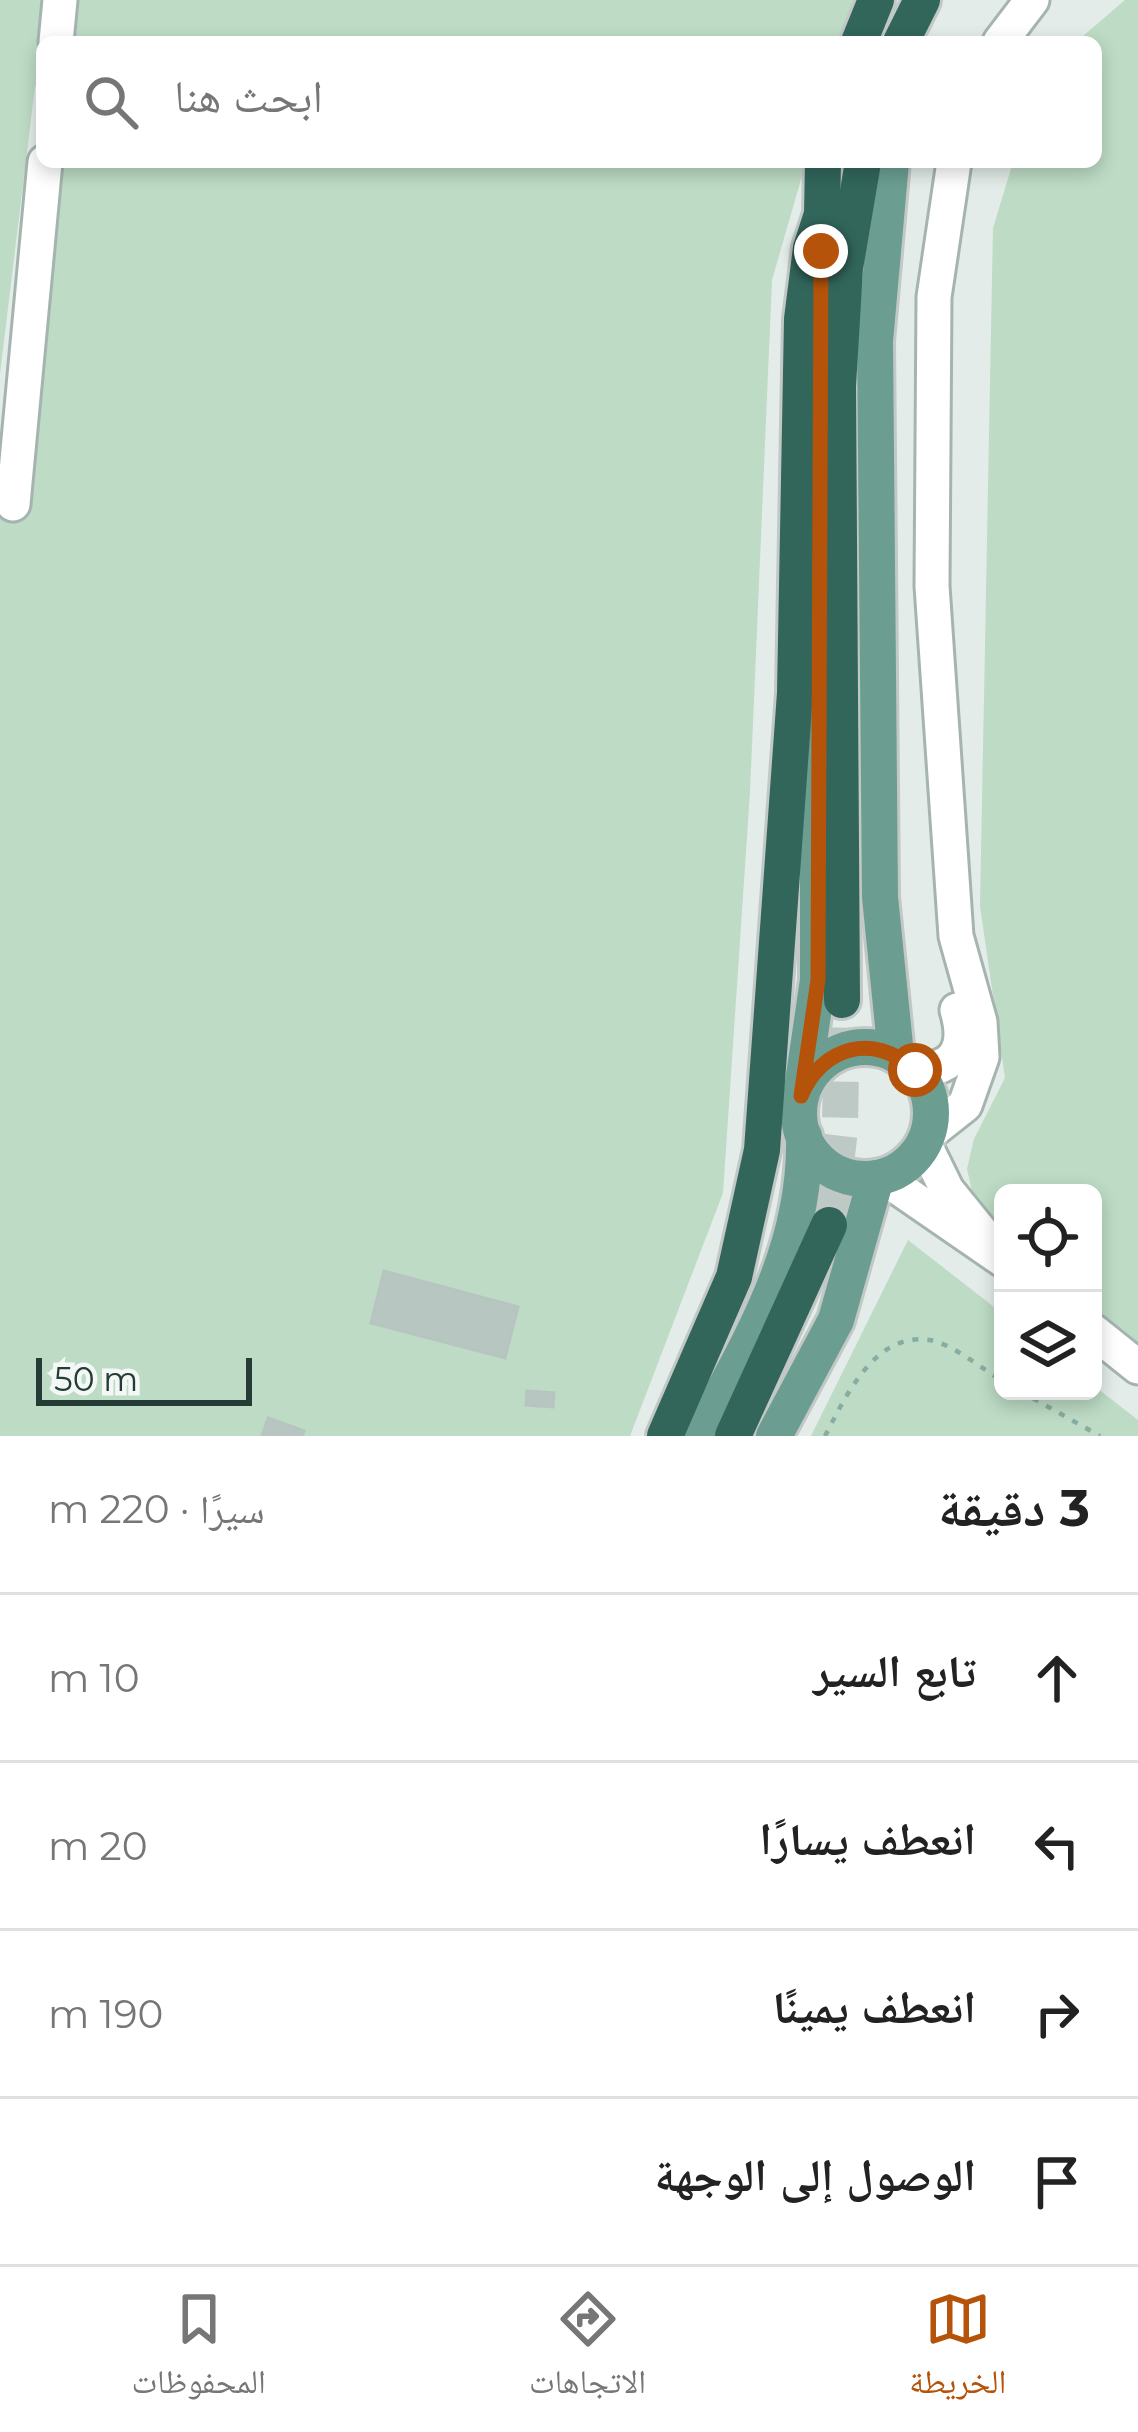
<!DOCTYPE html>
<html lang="ar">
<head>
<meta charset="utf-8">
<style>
	body { margin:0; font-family:Montserrat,"Noto Naskh Arabic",sans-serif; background:#f2f2f2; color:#222; direction:rtl }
	.controls { position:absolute; right:36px; bottom:36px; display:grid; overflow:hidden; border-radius:18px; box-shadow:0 6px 18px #0003 }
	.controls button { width:108px; height:108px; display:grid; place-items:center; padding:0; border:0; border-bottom:3px solid #e0e0e0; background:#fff; color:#222; font:60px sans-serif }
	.scale { position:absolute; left:36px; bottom:30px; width:216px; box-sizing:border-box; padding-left:12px; border:6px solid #243c35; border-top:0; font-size:33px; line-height:42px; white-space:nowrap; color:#243c35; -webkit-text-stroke:9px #f3f8f6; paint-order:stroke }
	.stop { position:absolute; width:36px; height:36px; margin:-27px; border:9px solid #b45309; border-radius:50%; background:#fff }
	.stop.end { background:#b45309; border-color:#fff; box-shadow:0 3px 12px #0008 }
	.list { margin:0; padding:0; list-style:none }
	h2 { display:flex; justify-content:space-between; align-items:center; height:156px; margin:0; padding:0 48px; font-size:51px }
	h2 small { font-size:39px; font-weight:400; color:#767676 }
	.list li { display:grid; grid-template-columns:78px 1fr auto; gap:36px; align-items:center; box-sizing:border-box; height:168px; padding:0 48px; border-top:3px solid #e0e0e0 }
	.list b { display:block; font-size:45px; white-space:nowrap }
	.list em { font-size:39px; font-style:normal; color:#767676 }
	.icon { flex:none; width:66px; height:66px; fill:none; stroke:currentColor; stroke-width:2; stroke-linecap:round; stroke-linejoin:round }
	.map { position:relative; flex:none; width:1138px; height:1436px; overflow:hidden; direction:ltr }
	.search { position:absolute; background:#fff; box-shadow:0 6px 18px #0003; left:36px; right:36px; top:36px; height:132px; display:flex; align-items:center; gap:30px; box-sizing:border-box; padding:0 42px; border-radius:18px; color:#767676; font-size:45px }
	.sheet { height:828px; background:#fff }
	nav { display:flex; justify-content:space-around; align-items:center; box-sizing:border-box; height:168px; border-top:3px solid #e0e0e0; background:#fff; font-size:33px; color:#767676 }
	nav a { display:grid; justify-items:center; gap:6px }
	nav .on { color:#b45309 }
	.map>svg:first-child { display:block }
</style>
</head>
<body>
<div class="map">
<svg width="1138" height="1436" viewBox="0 0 1138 1436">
	<rect width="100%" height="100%" fill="#e3ece8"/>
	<g fill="#bddbc5">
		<path d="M0 0H863L848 42H42V87L35 86 0 374Z"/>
		<path d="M1125 0H1138V1343L1093 1310V1193H1003V1243L976 1209 967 1169 974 1139 1005 1078 980 906 993 228 1013 162H1096V42H1076Z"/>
		<path d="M45 162H806L772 280 750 792 723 1193 630 1436H0V475Z"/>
		<path d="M908 1240 1003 1314V1391H1093V1385L1138 1420V1436H811Z"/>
	</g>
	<g fill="#b8c6c1" stroke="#b6c5bf" stroke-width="3">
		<path d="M384 1271 518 1307 505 1358 371 1323Z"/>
		<path d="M527 1391 554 1393 553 1407 526 1405Z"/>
		<path d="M268 1418 304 1431 302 1436H262Z"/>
	</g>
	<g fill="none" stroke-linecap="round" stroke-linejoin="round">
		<path stroke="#bdc9c4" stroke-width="36" stroke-dasharray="36 18" stroke-linecap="butt" d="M829 1225 840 1129 842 1000"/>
		<defs>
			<g id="minor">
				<path d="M56 42 60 0"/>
				<path d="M1000 42 1032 0"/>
				<path d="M13 504 45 162"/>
				<path d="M915 1070C956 1070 968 1048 957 1010"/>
				<path d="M927 1135 965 1105 982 1057 980 1022 956 936 932 586 934 297 954 162"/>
				<path d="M924 1143 947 1190 981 1232"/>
				<path d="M881 1176 1003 1260"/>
				<path d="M1093 1331 1138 1367"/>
			</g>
			<g id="major">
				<path d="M891 162 875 341 880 897 896 1055"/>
				<circle cx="865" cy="1113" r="66"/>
				<path d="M801 1096 818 980V416"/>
				<path d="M699 1436C751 1339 807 1249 804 1136"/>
				<path d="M774 1436 836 1320 876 1178"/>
			</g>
			<g id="highway">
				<path d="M859 42 876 0"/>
				<path d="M901 42 922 0"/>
				<path d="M842 1000 838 386 845 268 863 162"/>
				<path d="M665 1436 734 1277 762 1150 795 693 802 319 811 248 822 214 823 162"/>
				<path d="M733 1436 829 1225"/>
			</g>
		</defs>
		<use href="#minor" stroke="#a6b4af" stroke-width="39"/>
		<use href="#major" stroke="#c2c8c6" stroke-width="42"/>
		<use href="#highway" stroke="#c2c8c6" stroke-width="42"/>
		<g stroke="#86ada1" stroke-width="4.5" stroke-dasharray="6 9" stroke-linecap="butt">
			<path d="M1020 1391 1100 1436"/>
			<path d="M825 1436C845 1398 874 1332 929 1340 952 1343 983 1370 1003 1381"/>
		</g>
		<use href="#minor" stroke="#fff" stroke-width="33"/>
		<use href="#major" stroke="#6b9e91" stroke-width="36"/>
		<use href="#highway" stroke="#32665b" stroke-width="36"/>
	</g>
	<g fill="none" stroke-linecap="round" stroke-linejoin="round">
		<path stroke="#b45309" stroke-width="15" d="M821 251 818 980 801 1096C822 1046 874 1032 915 1070"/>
	</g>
</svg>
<div class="controls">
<button><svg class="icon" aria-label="locate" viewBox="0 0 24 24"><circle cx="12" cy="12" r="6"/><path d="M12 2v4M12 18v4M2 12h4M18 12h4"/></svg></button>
<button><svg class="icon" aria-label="layers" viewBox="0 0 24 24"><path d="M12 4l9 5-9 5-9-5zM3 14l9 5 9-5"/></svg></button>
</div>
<div class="scale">50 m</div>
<div class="stop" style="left:915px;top:1070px"></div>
<div class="stop end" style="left:821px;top:251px"></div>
<div class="search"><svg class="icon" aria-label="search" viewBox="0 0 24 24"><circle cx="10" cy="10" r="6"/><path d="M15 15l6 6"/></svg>ابحث هنا</div>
</div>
<section class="sheet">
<h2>3 دقيقة<small>سيرًا · 220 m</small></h2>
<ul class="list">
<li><svg class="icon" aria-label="ahead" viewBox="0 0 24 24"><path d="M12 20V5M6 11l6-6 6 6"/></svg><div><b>تابع السير</b></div><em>10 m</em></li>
<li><svg class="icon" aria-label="left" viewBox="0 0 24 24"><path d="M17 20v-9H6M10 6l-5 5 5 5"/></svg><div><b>انعطف يسارًا</b></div><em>20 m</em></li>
<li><svg class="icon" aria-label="right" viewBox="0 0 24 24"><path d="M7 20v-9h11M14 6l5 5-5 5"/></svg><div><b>انعطف يمينًا</b></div><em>190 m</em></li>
<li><svg class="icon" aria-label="arrive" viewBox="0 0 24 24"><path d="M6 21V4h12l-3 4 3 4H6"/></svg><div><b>الوصول إلى الوجهة</b></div></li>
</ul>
</section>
<nav>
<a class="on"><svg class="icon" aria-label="map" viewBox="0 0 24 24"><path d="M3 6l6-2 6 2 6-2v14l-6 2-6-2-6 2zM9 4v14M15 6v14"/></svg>الخريطة</a>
<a><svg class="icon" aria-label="directions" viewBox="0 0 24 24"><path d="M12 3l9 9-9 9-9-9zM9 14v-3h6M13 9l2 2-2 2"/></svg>الاتجاهات</a>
<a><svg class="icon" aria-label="saved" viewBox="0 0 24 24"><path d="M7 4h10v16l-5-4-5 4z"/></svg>المحفوظات</a>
</nav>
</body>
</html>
